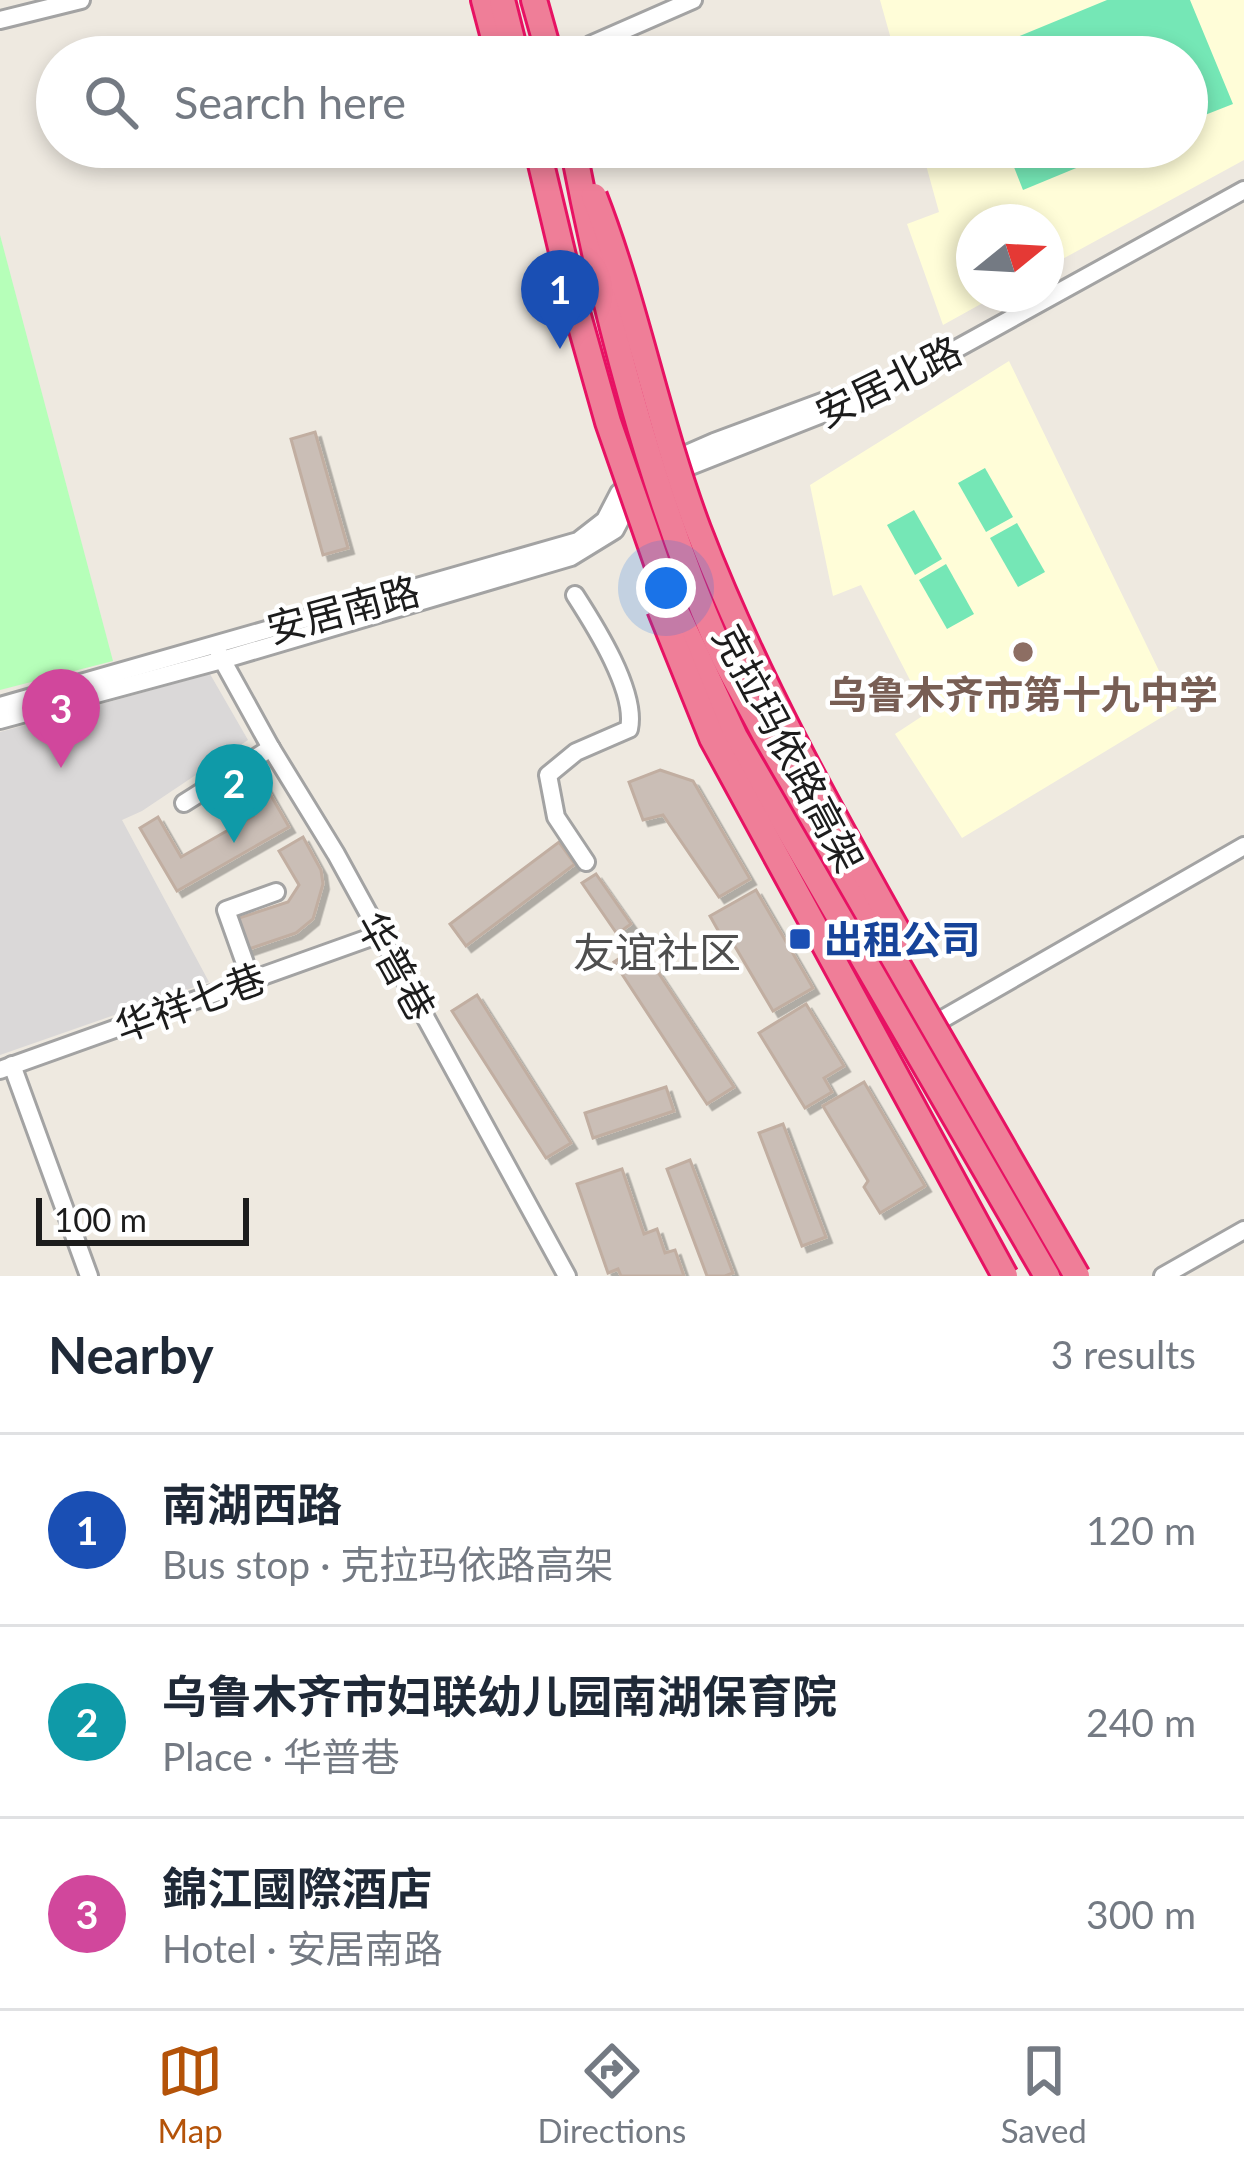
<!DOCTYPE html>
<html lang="en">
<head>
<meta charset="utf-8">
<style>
	body { margin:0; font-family:Lato,"Noto Sans SC",sans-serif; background:#f2f2f3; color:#1f2937 }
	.compass { position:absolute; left:956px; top:204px; width:108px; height:108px; border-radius:50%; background:#fff; box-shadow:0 6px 18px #0003; rotate:72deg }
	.scale { position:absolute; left:36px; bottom:30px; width:213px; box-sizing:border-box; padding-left:12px; border:6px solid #1c1c1c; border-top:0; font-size:33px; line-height:42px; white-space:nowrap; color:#1c1c1c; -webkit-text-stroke:9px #fff; paint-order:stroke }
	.you { position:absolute; left:666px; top:588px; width:42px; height:42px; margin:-30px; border:9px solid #fff; border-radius:50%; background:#1a73e8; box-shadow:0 0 0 18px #1a73e833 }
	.badge { display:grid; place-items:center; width:78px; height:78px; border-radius:50%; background:#b45309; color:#fff; font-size:39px; font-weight:700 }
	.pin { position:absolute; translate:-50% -99px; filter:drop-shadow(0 3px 6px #0008) }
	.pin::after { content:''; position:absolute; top:63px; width:42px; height:36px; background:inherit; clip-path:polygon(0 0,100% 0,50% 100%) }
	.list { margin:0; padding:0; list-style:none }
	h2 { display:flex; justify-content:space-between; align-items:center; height:156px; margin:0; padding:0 48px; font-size:51px }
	h2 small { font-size:39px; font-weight:400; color:#747a83 }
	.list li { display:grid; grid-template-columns:78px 1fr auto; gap:36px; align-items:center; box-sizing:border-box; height:192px; padding:0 48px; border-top:3px solid #e0e1e3 }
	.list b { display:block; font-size:45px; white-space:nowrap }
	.list p { margin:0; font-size:39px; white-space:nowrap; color:#747a83 }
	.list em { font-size:39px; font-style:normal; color:#747a83 }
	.icon { flex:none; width:66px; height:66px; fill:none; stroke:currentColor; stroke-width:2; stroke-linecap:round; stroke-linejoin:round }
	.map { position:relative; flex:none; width:1244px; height:1276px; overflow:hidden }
	.search { position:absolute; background:#fff; box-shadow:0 6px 18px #0003; left:36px; right:36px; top:36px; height:132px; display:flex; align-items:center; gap:30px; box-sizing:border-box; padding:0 42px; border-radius:66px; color:#747a83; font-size:45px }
	.sheet { height:732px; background:#fff }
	nav { display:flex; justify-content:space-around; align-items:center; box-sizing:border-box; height:168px; border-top:3px solid #e0e1e3; background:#fff; font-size:33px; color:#747a83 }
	nav a { display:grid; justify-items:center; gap:6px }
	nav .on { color:#b45309 }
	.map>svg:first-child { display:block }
</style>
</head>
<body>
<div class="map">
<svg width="1244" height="1276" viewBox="0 0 1244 1276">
	<defs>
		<filter id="shadow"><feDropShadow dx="5.5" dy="5.5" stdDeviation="0" flood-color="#0004"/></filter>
	</defs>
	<rect width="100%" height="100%" fill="#eee9e0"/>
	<path fill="#dad8d8" d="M210 674 248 740 142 811 122 820 209 982 0 1055V732Z"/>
	<g fill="#fffdd8">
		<path d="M880 0H1244V160L1046 268V222H974V294H999L943 325 907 224 939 212 921 147H1187V57H896Z"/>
		<path d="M1009 361 1177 708 962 838 895 734 927 713 861 585 833 596 810 485Z"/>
	</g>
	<path fill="#b6ffb9" d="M0 235 113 661 0 690Z"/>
	<g fill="#75e7b6">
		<path d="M1107 0H1190L1233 104 1187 122V57H969Z"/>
		<path d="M1006 147H1127L1023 190Z"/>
		<path d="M985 468 1013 517 986 532 958 483Z"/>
		<path d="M914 510 942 559 915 575 887 525Z"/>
		<path d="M1017 523 1045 572 1018 587 990 538Z"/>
		<path d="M946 564 974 614 947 629 919 580Z"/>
	</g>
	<g fill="#cabeb6" stroke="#c1aea1" stroke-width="3" filter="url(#shadow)">
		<path d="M315 432 348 548 323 555 291 439Z"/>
		<path d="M254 766 289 827 177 891 140 828 158 817 181 857 253 816 232 779Z"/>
		<path d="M660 770 693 781 750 879 719 897 663 815 643 820 629 782Z"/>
		<path d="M303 837 321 870 323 884 313 919 296 933 246 950 236 919 288 902 299 885 279 851Z"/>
		<path d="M559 842 575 864 466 946 450 924Z"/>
		<path d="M596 874 631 924 617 934 582 883Z"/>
		<path d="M756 890 813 988 773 1011 730 938 724 941 710 916Z"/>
		<path d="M640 945 734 1087 707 1104 614 962Z"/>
		<path d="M477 995 571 1143 546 1158 452 1011Z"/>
		<path d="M806 1004 844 1066 824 1078 832 1092 805 1108 759 1033Z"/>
		<path d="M864 1082 925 1186 880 1213 864 1187 868 1181 823 1106Z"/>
		<path d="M666 1087 674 1111 593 1138 585 1113Z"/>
		<path d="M783 1124 826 1237 802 1246 759 1133Z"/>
		<path d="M690 1160 733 1273 725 1276H707L667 1169Z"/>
		<path d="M622 1169 644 1234 657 1229 665 1253 675 1250 684 1276H621L618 1269 608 1273 577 1184Z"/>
	</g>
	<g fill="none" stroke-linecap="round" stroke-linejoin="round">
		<defs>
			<g id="minor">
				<path d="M0 20 81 0"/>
				<path d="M590 45 693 0"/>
				<path d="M670 474 855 401 938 359 1244 190"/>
				<path d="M575 595C595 626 637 692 629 729L576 752 548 775 556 817 586 862"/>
				<path d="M219 654 271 748 336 854 567 1276"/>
				<path d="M0 706 578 541 605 520 619 493 643 473 714 442 830 399"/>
				<path d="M0 720 222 660 571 557 615 530 636 490"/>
				<path d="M184 803 271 748"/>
				<path d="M251 980 226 910 276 892"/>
				<path d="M906 1040 1244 846"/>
				<path d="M12 1065 89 1276"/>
				<path d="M0 1070 380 934"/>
				<path d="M1163 1276 1244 1230"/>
			</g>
			<g id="highway">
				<path d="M484 0 499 57"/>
				<path d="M502 0 516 56"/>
				<path d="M534 0 550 57"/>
			</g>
		</defs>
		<use href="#minor" stroke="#a3a3a3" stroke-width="22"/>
		<use href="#highway" stroke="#e71263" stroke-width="30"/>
		<use href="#minor" stroke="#fff" stroke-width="16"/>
		<use href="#highway" stroke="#ef7e98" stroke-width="24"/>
		<defs>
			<g id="highway-bridge">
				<path d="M537 147 573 298 608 422 666 589 735 737 1047 1276"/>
				<path d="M573 147C604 309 651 491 717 643 731 674 749 703 764 733L1077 1276"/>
				<path d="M594 196C636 304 657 420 698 529 754 675 830 811 907 948"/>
				<path d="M660 609 712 738 1005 1276"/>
			</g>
		</defs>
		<use href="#highway-bridge" stroke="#e71263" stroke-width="30" stroke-linecap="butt"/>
		<use href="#highway-bridge" stroke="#ef7e98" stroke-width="24"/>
	</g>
	<circle fill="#8d6e63" stroke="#fff" stroke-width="4.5" cx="1023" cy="652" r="12"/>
	<rect fill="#1a4fb4" stroke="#fff" stroke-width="4.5" x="788" y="927" width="24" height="24" rx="6"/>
	<g text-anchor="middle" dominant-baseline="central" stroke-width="9" stroke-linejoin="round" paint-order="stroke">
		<g font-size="39" fill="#1c1c1c" stroke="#fff">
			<text transform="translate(888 381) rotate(-26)">安居北路</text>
			<text transform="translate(343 609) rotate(-15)">安居南路</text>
			<text transform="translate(789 748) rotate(62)">克拉玛依路高架</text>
			<text transform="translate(397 966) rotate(61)">华普巷</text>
			<text transform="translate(190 1002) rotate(-20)">华祥七巷</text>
		</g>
		<g font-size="39" font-weight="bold" fill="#785e54" stroke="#fff">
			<text x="1023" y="694">乌鲁木齐市第十九中学</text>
		</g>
		<g font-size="39" font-weight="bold" fill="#164399" stroke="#fff" text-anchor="start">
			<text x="824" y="939">出租公司</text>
		</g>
		<g font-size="42" fill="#4f4f4f" stroke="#fff">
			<text x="657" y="952">友谊社区</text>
		</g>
	</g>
</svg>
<svg class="compass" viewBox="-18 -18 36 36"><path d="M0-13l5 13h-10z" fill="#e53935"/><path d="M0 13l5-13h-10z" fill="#747a83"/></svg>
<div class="scale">100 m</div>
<div class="you"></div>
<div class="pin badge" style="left:560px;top:349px;background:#1a4fb4">1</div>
<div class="pin badge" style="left:234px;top:843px;background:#0f9aa8">2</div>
<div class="pin badge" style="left:61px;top:768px;background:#d1479c">3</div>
<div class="search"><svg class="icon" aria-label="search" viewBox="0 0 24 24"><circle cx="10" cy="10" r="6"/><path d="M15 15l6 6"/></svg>Search here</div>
</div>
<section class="sheet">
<h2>Nearby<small>3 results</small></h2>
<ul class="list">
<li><span class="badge" style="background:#1a4fb4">1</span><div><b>南湖西路</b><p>Bus stop · 克拉玛依路高架</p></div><em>120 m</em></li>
<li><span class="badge" style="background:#0f9aa8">2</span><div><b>乌鲁木齐市妇联幼儿园南湖保育院</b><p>Place · 华普巷</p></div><em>240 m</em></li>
<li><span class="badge" style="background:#d1479c">3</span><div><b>錦江國際酒店</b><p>Hotel · 安居南路</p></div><em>300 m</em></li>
</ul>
</section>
<nav>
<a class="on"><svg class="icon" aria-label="map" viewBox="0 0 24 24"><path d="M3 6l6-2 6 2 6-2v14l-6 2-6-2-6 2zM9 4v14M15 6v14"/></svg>Map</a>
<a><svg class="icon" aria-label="directions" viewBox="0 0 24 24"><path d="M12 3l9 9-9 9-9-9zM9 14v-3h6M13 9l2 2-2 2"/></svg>Directions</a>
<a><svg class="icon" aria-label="saved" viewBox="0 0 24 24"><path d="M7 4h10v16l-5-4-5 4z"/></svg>Saved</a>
</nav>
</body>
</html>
